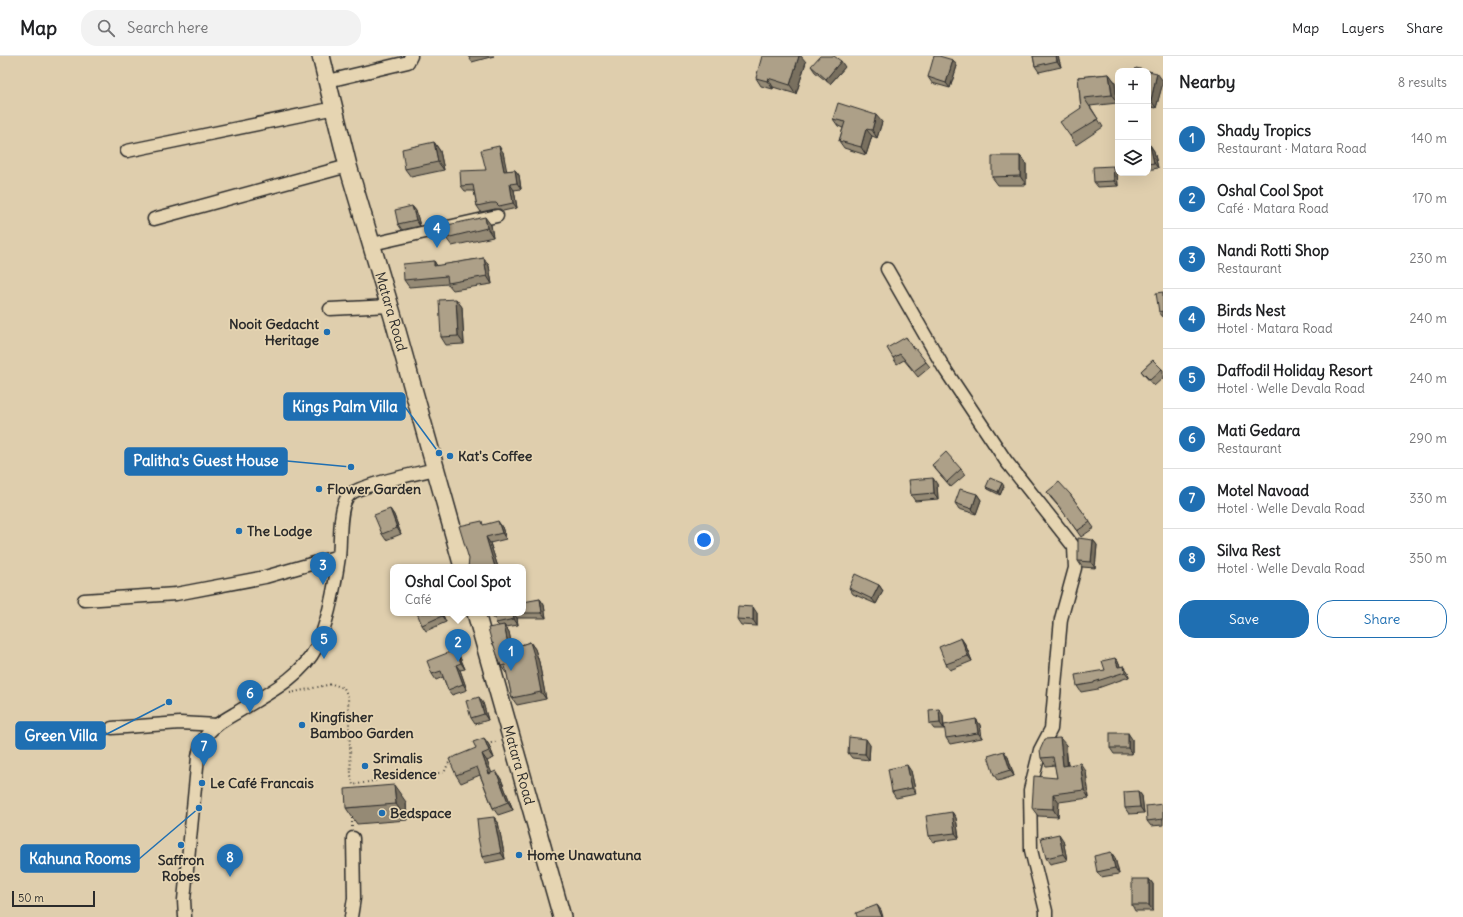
<!DOCTYPE html>
<html lang="en">
<head>
<meta charset="utf-8">
<style>
	body { margin:0; font-family:Delius,sans-serif; background:#f2f2f2; color:#202124 }
	.controls { position:absolute; right:12px; top:12px; display:grid; overflow:hidden; border-radius:8px; box-shadow:0 4px 16px #0002 }
	.controls button { width:36px; height:36px; display:grid; place-items:center; padding:0; border:0; border-bottom:1px solid #e0e0e0; background:#fff; color:#202124; font:20px sans-serif }
	.scale { position:absolute; left:12px; bottom:10px; width:83px; box-sizing:border-box; padding-left:4px; border:2px solid #2b2b2b; border-top:0; font-size:11px; line-height:14px; white-space:nowrap; color:#2b2b2b; -webkit-text-stroke:3px #e6d5b2; paint-order:stroke }
	.you { position:absolute; left:704px; top:484px; width:14px; height:14px; margin:-10px; border:3px solid #fff; border-radius:50%; background:#1a73e8; box-shadow:0 0 0 6px #1a73e833 }
	.badge { display:grid; place-items:center; width:26px; height:26px; border-radius:50%; background:#1f6fb2; color:#fff; font-size:13px; font-weight:700 }
	.pin { position:absolute; translate:-50% -33px; filter:drop-shadow(0 1px 2px #0008) }
	.pin::after { content:''; position:absolute; top:21px; width:14px; height:12px; background:inherit; clip-path:polygon(0 0,100% 0,50% 100%) }
	.popup { position:absolute; left:390px; top:508px; width:136px; height:52px; box-sizing:border-box; display:grid; place-content:center; border-radius:8px; background:#fff; filter:drop-shadow(0 1px 3px #0005); font-size:13px; white-space:nowrap; color:#757577 }
	.popup b { font-size:15px; color:#202124 }
	.popup::after { content:''; position:absolute; left:50%; top:100%; margin-left:-8px; border:8px solid transparent; border-top-color:#fff }
	.list { margin:0; padding:0; list-style:none }
	h2 { display:flex; justify-content:space-between; align-items:center; height:52px; margin:0; padding:0 16px; font-size:17px }
	h2 small { font-size:13px; font-weight:400; color:#757577 }
	.list li { display:grid; grid-template-columns:26px 1fr auto; gap:12px; align-items:center; box-sizing:border-box; height:60px; padding:0 16px; border-top:1px solid #e0e0e0 }
	.list b { display:block; font-size:15px; white-space:nowrap }
	.list p { margin:0; font-size:13px; white-space:nowrap; color:#757577 }
	.list em { font-size:13px; font-style:normal; color:#757577 }
	.actions { display:flex; gap:8px; padding:12px 16px }
	.actions a { flex:1; padding:9px 0; border:1px solid #1f6fb2; border-radius:16px; text-align:center; font-size:14px; color:#1f6fb2 }
	.actions .main { background:#1f6fb2; color:#fff }
	.icon { flex:none; width:22px; height:22px; fill:none; stroke:currentColor; stroke-width:2; stroke-linecap:round; stroke-linejoin:round }
	.map { position:relative; flex:none; width:1163px; height:861px; overflow:hidden }
	header { display:flex; align-items:center; gap:24px; box-sizing:border-box; height:56px; padding:0 20px; background:#fff; border-bottom:1px solid #e0e0e0 }
	header strong { font-size:19px }
	nav { display:flex; gap:22px; margin-inline-start:auto; font-size:14px }
	.search { width:280px; height:36px; background:#f2f2f2; display:flex; align-items:center; gap:10px; box-sizing:border-box; padding:0 14px; border-radius:16px; color:#757577; font-size:15px }
	main { display:flex }
	aside { flex:1; background:#fff }
	.map>svg:first-child { display:block }
</style>
</head>
<body>
<header>
<strong>Map</strong>
<div class="search"><svg class="icon" aria-label="search" viewBox="0 0 24 24"><circle cx="10" cy="10" r="6"/><path d="M15 15l6 6"/></svg>Search here</div>
<nav><a>Map</a><a>Layers</a><a>Share</a></nav>
</header>
<main>
<div class="map">
<svg width="1163" height="861" viewBox="0 0 1163 861">
	<rect width="100%" height="100%" fill="#dfcead"/>
	<filter id="ink" filterUnits="userSpaceOnUse"><feTurbulence type="fractalNoise" baseFrequency=".025" numOctaves="2"/><feDisplacementMap in="SourceGraphic" scale="8" xChannelSelector="R" yChannelSelector="G"/><feConvolveMatrix kernelMatrix="1 2 1 2 8 2 1 2 1" color-interpolation-filters="sRGB"/></filter>
	<g filter="url(#ink)">
		<g fill="none" stroke-linecap="round" stroke-linejoin="round">
			<defs>
				<g id="minor">
					<path d="M328 25 408 6 411 0"/>
					<path d="M127 95 335 52"/>
					<path d="M154 163 348 110"/>
					<path d="M372 188 497 160"/>
					<path d="M887 213 944 312 1006 405 1074 491 1075 512 1061 563 1051 673 1040 694 1030 734 1031 794 1046 855V861"/>
					<path d="M330 253 390 250"/>
					<path d="M84 544 176 538 265 521 339 500"/>
					<path d="M112 672 180 667 217 669"/>
					<path d="M185 861 184 844 198 701C199 695 201 688 204 683 211 671 224 664 236 657 264 639 300 623 316 592 328 567 335 529 339 501 341 486 338 450 349 439 359 429 419 417 436 413"/>
					<path d="M351 861 354 842 353 782"/>
				</g>
				<g id="highway">
					<path id="s1" d="M321 0 348 110 393 261 463 511"/>
					<path id="s2" d="M476 557 562 861"/>
				</g>
			</defs>
			<use href="#minor" stroke="#2b2b2b" stroke-width="15"/>
			<use href="#highway" stroke="#2b2b2b" stroke-width="20"/>
			<g stroke="#2b2b2b" stroke-width="2" stroke-dasharray="1 3" stroke-linecap="butt">
				<path d="M290 637 332 628 344 632 348 641 351 719 353 729 416 717H444L448 708 451 705"/>
				<path d="M487 688 498 685"/>
				<path d="M352 771V758"/>
			</g>
			<use href="#minor" stroke="#e6d5b2" stroke-width="12"/>
			<use href="#highway" stroke="#e6d5b2" stroke-width="17"/>
		</g>
		<g fill="#958a75" stroke="#2b2b2b">
			<path d="M468 0H494L472 6Z"/>
			<path d="M1033 0H1058L1061 11 1039 16 1035 10Z"/>
			<path d="M806 6 796 38 773 31V33L761 30 756 22Z"/>
			<path d="M811 10 845 11 830 28 815 16Z"/>
			<path d="M957 10 950 32 932 27 928 21Z"/>
			<path d="M1148 15 1163 25 1156 52 1148 50Z"/>
			<path d="M1109 18 1115 26 1117 47 1090 50 1103 71 1076 89 1070 80 1081 52 1078 21Z"/>
			<path d="M833 63 882 66 877 82 872 80 866 99 844 92 839 85 843 72 838 70Z"/>
			<path d="M434 86 440 95 444 114 411 121 405 113Z"/>
			<path d="M1150 89 1154 95 1158 112 1148 114V90Z"/>
			<path d="M503 96 506 115 515 114 519 119 521 133 514 134 517 152 503 155 500 153H495L481 156 477 150 474 135H465L461 130 486 114Z"/>
			<path d="M1020 100 1026 108V129H998L992 121Z"/>
			<path d="M1117 116 1118 130 1098 131 1094 126Z"/>
			<path d="M412 150 416 155 420 170 402 174 398 168Z"/>
			<path d="M491 169 493 181 452 190 446 182Z"/>
			<path d="M484 202 489 210 492 228 453 234 448 228 409 231 404 224 434 205 437 210Z"/>
			<path d="M1163 236V261L1159 256Z"/>
			<path d="M456 243 462 251 464 288 446 289 441 281Z"/>
			<path d="M906 281 914 293 926 306 930 311 918 321 904 304 897 308 893 302Z"/>
			<path d="M1153 304 1163 314V322L1154 330 1145 320 1141 315Z"/>
			<path d="M932 409 961 413 965 419 951 431 936 414Z"/>
			<path d="M937 428 938 443 915 445 911 439Z"/>
			<path d="M1004 430 1000 439 988 433 986 431Z"/>
			<path d="M1047 436 1070 438 1094 472 1081 481 1065 458 1051 442Z"/>
			<path d="M977 438 981 444 976 458 959 453 955 447Z"/>
			<path d="M390 453 394 459 401 478 386 484 382 478Z"/>
			<path d="M485 469 502 471 506 483 490 487 498 511H468Z"/>
			<path d="M1093 484 1097 489 1095 512 1082 511 1078 505Z"/>
			<path d="M879 529 883 535 876 548 853 538 849 532Z"/>
			<path d="M540 543 544 549 546 562H517L518 569 506 571 509 576 512 592 530 586 535 593 539 606 546 643 517 649 512 642 507 617H506L501 610 495 591 492 587 499 570 496 567 495 562H492L488 557Z"/>
			<path d="M442 557 446 566 426 575 422 569Z"/>
			<path d="M757 557V570L741 569 737 563Z"/>
			<path d="M961 582 965 588 972 605 950 614 946 608Z"/>
			<path d="M459 599 465 613 460 614 467 634 452 639 448 634 443 621 436 624 432 618Z"/>
			<path d="M1115 602 1119 607 1120 611 1124 610 1128 616 1129 621 1098 632V633L1081 636 1077 630 1105 614Z"/>
			<path d="M483 647 488 664 475 668 471 662Z"/>
			<path d="M943 659 944 673H934L930 668Z"/>
			<path d="M976 663 980 669 982 682 950 688 946 682Z"/>
			<path d="M484 682 489 689 494 702 487 705 491 717 501 723 513 754 498 759 493 752 480 719 461 727 456 719Z"/>
			<path d="M1132 683V698H1114L1110 692Z"/>
			<path d="M870 689 869 704 852 702 848 697Z"/>
			<path d="M1066 689 1068 709 1086 715 1089 742 1059 746 1058 761 1038 760 1032 752 1057 722 1055 709 1046 710 1041 702Z"/>
			<path d="M1008 701 1014 720 998 725 994 719Z"/>
			<path d="M911 715 916 738 896 742 892 736Z"/>
			<path d="M1138 735 1142 740 1144 757 1129 758 1125 752Z"/>
			<path d="M406 746 407 764 357 768 346 752Z"/>
			<path d="M1163 748V769L1151 770 1147 765Z"/>
			<path d="M952 756 956 762 959 782 933 786 929 780Z"/>
			<path d="M498 766 505 803 486 807 482 801 479 782Z"/>
			<path d="M1063 784 1067 804 1050 808 1046 802Z"/>
			<path d="M1111 796 1115 802 1119 818 1101 821 1097 816Z"/>
			<path d="M1149 823 1153 828V855H1135L1132 849Z"/>
		</g>
		<g fill="#79705f" stroke="#2b2b2b">
			<path d="M799 0H801L806 6 796 38 790 29Z"/>
			<path d="M1056 0H1058L1061 11 1057 5Z"/>
			<path d="M953 4 957 10 950 32 946 27Z"/>
			<path d="M841 5 845 11 830 28 826 23Z"/>
			<path d="M1157 17 1163 25V27L1156 52 1151 44Z"/>
			<path d="M1109 18 1115 26 1117 47 1112 39Z"/>
			<path d="M768 22 773 31V33L767 25Z"/>
			<path d="M876 59 882 66 877 82 872 74Z"/>
			<path d="M866 73 872 80 866 99 861 91Z"/>
			<path d="M434 86 440 95 444 114 438 106Z"/>
			<path d="M1150 89 1154 95 1158 112 1154 107Z"/>
			<path d="M499 90 503 96 508 121 504 115Z"/>
			<path d="M1020 100 1026 108V129L1020 120Z"/>
			<path d="M1113 110 1117 116 1118 130 1114 125Z"/>
			<path d="M515 114 519 119 521 133 517 127Z"/>
			<path d="M510 128 514 134 517 152 513 147Z"/>
			<path d="M412 150 416 155 420 170 416 164Z"/>
			<path d="M485 161 491 169 493 181 487 172Z"/>
			<path d="M484 202 489 210 492 228 487 220Z"/>
			<path d="M434 205 439 213 434 210Z"/>
			<path d="M456 243 462 251 464 288 458 280Z"/>
			<path d="M933 422 937 428 938 443 934 437Z"/>
			<path d="M1002 427 1004 430 1000 439 998 436Z"/>
			<path d="M977 438 981 444 976 458 972 453Z"/>
			<path d="M390 453 394 459 401 478 397 472Z"/>
			<path d="M498 465 502 471 506 483 502 477Z"/>
			<path d="M486 481 490 487 498 511H495Z"/>
			<path d="M1093 484 1097 489 1095 512 1091 506Z"/>
			<path d="M879 529 883 535 876 548 872 543Z"/>
			<path d="M540 543 544 549 546 562 542 557Z"/>
			<path d="M753 551 757 557V570L753 564Z"/>
			<path d="M441 557H442L446 566 442 560Z"/>
			<path d="M513 557 517 562 518 569 514 563Z"/>
			<path d="M504 569 509 576 514 600 509 593Z"/>
			<path d="M961 582 965 588 972 605 968 600Z"/>
			<path d="M530 586 535 593 539 606 546 643 541 636Z"/>
			<path d="M455 594 459 599 465 613 461 607Z"/>
			<path d="M1115 602 1119 607 1122 617 1118 611Z"/>
			<path d="M456 609 460 614 467 634 463 628Z"/>
			<path d="M1124 610 1128 616 1129 621 1125 616Z"/>
			<path d="M479 641 483 647 488 664 484 658Z"/>
			<path d="M939 653 943 659 944 673 940 667Z"/>
			<path d="M976 663 980 669 982 682 978 677Z"/>
			<path d="M1128 677 1132 683V698L1128 692Z"/>
			<path d="M484 682 489 689 494 702 489 695Z"/>
			<path d="M1060 682 1066 689 1068 718 1063 710Z"/>
			<path d="M866 683 870 689 869 704 865 698Z"/>
			<path d="M1004 695 1008 701 1014 720 1010 714Z"/>
			<path d="M482 698 487 705 495 725 489 718Z"/>
			<path d="M1080 707 1086 715 1089 742 1084 734Z"/>
			<path d="M907 709 911 715 916 738 912 732Z"/>
			<path d="M496 715 501 723 513 754 508 746Z"/>
			<path d="M394 729 406 746 407 764 396 748Z"/>
			<path d="M1138 735 1142 740 1144 757 1140 751Z"/>
			<path d="M1053 738 1059 746 1058 761 1053 753Z"/>
			<path d="M952 756 956 762 959 782 955 777Z"/>
			<path d="M494 761 498 766 505 803 501 797Z"/>
			<path d="M1059 778 1063 784 1067 804 1063 798Z"/>
			<path d="M1111 796 1115 802 1119 818 1115 812Z"/>
			<path d="M1149 823 1153 828V855L1149 849Z"/>
			<path d="M877 849 881 854 883 861H882Z"/>
		</g>
		<g fill="#ada088" stroke="#2b2b2b">
			<path d="M762 0H799L790 29 768 22 767 25 756 22Z"/>
			<path d="M820 0H834L841 5 826 23 811 10Z"/>
			<path d="M934 0H939L953 4 946 27 928 21Z"/>
			<path d="M1033 0H1056L1057 5 1035 10Z"/>
			<path d="M1136 12 1157 17 1151 44 1148 43V15H1135Z"/>
			<path d="M1109 18 1112 39 1084 42 1098 63 1070 80 1060 66 1081 52 1078 21Z"/>
			<path d="M838 47 876 59 872 74 866 73 861 91 839 85 845 66 833 63Z"/>
			<path d="M434 86 438 106 405 113 402 93Z"/>
			<path d="M1150 89 1154 107 1148 108V90Z"/>
			<path d="M499 90 504 115 515 114 517 127 510 128 513 147 499 150 496 147H491L477 150 473 129 461 130 460 115 486 114 481 94Z"/>
			<path d="M992 100H1020V120L992 121Z"/>
			<path d="M1113 110 1114 125 1094 126 1093 111Z"/>
			<path d="M412 150 416 164 398 168 395 154Z"/>
			<path d="M485 161 487 172 446 182 443 170Z"/>
			<path d="M484 202 487 220 448 227 447 220 404 224 403 208 434 205V210Z"/>
			<path d="M1163 236V255L1159 256 1156 237Z"/>
			<path d="M456 243 458 280 441 281 439 244Z"/>
			<path d="M906 281 913 293 915 292 926 306 914 315 900 298 893 302 887 292Z"/>
			<path d="M1153 304 1162 313 1150 324 1141 315Z"/>
			<path d="M946 396 961 413 947 426 932 409Z"/>
			<path d="M933 422 934 437 911 439 909 424Z"/>
			<path d="M990 422 1002 427 998 436 986 431Z"/>
			<path d="M1059 426 1070 438 1090 466 1077 475 1061 453 1047 436Z"/>
			<path d="M960 433 977 438 972 453 955 447Z"/>
			<path d="M390 453 397 472 382 478 374 459Z"/>
			<path d="M482 465 483 469 498 465 502 477 486 481 495 511H468L469 503 459 470Z"/>
			<path d="M1078 482 1093 484 1091 506 1078 505Z"/>
			<path d="M855 518 879 529 872 543 849 532Z"/>
			<path d="M540 543 542 557H523V546Z"/>
			<path d="M738 550 753 551V564L737 563Z"/>
			<path d="M417 557H441L442 560 422 569Z"/>
			<path d="M494 557H513L514 563 496 567Z"/>
			<path d="M504 569 509 593 530 586 534 599 541 636 512 642 505 609 501 610 493 587H492L488 572Z"/>
			<path d="M961 582 968 600 946 608 939 591Z"/>
			<path d="M455 594 461 607 456 609 463 628 448 634 441 615 432 618 427 605Z"/>
			<path d="M1115 602 1118 611 1124 610 1125 616 1094 626V627L1077 630 1075 619 1105 614 1102 605Z"/>
			<path d="M479 641 484 658 471 662 466 645Z"/>
			<path d="M939 653 940 667 930 668 929 654Z"/>
			<path d="M976 663 978 677 946 682 944 669Z"/>
			<rect x="1110" y="677" width="18" height="15"/>
			<path d="M849 681 866 683 865 698 848 697Z"/>
			<path d="M484 682 489 695 482 698 489 718 496 715 508 746 493 752 477 711 456 719 449 703 476 692 473 686Z"/>
			<path d="M1060 682 1063 710 1080 707 1084 734 1053 738V753L1032 752 1034 720 1057 722 1053 701 1041 702 1040 694 1045 683Z"/>
			<path d="M1004 695 1010 714 994 719 988 700Z"/>
			<path d="M907 709 912 732 892 736 888 713Z"/>
			<path d="M394 729 396 748 346 752 345 733Z"/>
			<path d="M1138 735 1140 751 1125 752 1124 736Z"/>
			<path d="M1163 748V763L1147 765 1146 750Z"/>
			<path d="M952 756 955 777 929 780 926 760Z"/>
			<path d="M494 761 501 797 482 801 478 782H479L477 763Z"/>
			<path d="M1059 778 1063 798 1046 802 1041 782Z"/>
			<path d="M1111 796 1115 812 1097 816 1094 800Z"/>
			<rect x="1132" y="823" width="17" height="26"/>
			<path d="M877 849 882 861H857L856 857Z"/>
		</g>
	</g>
	<g fill="#1f6fb2" stroke="#e6d5b2" stroke-width="1.5">
		<circle cx="327" cy="276" r="4"/>
		<circle cx="450" cy="400" r="4"/>
		<circle cx="319" cy="433" r="4"/>
		<circle cx="239" cy="475" r="4"/>
		<circle cx="302" cy="669" r="4"/>
		<circle cx="365" cy="710" r="4"/>
		<circle cx="202" cy="727" r="4"/>
		<circle cx="382" cy="757" r="4"/>
		<circle cx="181" cy="789" r="4"/>
		<circle cx="519" cy="799" r="4"/>
	</g>
	<g text-anchor="middle" dominant-baseline="central" stroke-width="3.5" stroke-linejoin="round" paint-order="stroke">
		<g font-size="14" fill="#2b2b2b" stroke="#e6d5b2">
			<text stroke="none"><textPath href="#s1" startOffset="265">Matara Road</textPath></text>
			<text stroke="none"><textPath href="#s2" startOffset="158">Matara Road</textPath></text>
		</g>
		<g font-size="14" font-weight="bold" fill="#2b2b2b" stroke="#e6d5b2" text-anchor="start">
			<text x="319" y="268" text-anchor="end">Nooit Gedacht<tspan x="319" dy="16">Heritage</tspan></text>
			<text x="458" y="400">Kat's Coffee</text>
			<text x="327" y="433">Flower Garden</text>
			<text x="247" y="475">The Lodge</text>
			<text x="310" y="661">Kingfisher<tspan x="310" dy="16">Bamboo Garden</tspan></text>
			<text x="373" y="702">Srimalis<tspan x="373" dy="16">Residence</tspan></text>
			<text x="210" y="727">Le Café Francais</text>
			<text x="390" y="757">Bedspace</text>
			<text x="527" y="799">Home Unawatuna</text>
			<text x="181" y="804" text-anchor="middle">Saffron<tspan x="181" dy="16">Robes</tspan></text>
		</g>
	</g>
	<path fill="none" stroke="#1f6fb2" stroke-width="1.5" d="M439 397L405 351M351 411L287 405M169 646L105 679M199 752L139 803"/>
	<g fill="#1f6fb2" stroke="#e6d5b2" stroke-width="1.5">
		<circle cx="439" cy="397" r="4"/>
		<circle cx="351" cy="411" r="4"/>
		<circle cx="169" cy="646" r="4"/>
		<circle cx="199" cy="752" r="4"/>
	</g>
	<g fill="#1f6fb2" stroke="#1f6fb2" stroke-width="1.5">
		<rect x="284" y="337" width="121" height="27" rx="4"/>
		<rect x="125" y="392" width="162" height="27" rx="4"/>
		<rect x="16" y="666" width="89" height="27" rx="4"/>
		<rect x="21" y="789" width="118" height="27" rx="4"/>
	</g>
	<g font-size="15" text-anchor="middle" font-weight="bold" fill="#fff">
		<text x="345" y="356">Kings Palm Villa</text>
		<text x="206" y="410">Palitha's Guest House</text>
		<text x="61" y="685">Green Villa</text>
		<text x="80" y="808">Kahuna Rooms</text>
	</g>
</svg>
<div class="controls">
<button>+</button>
<button>−</button>
<button><svg class="icon" aria-label="layers" viewBox="0 0 24 24"><path d="M12 4l9 5-9 5-9-5zM3 14l9 5 9-5"/></svg></button>
</div>
<div class="scale">50 m</div>
<div class="you"></div>
<div class="pin badge" style="left:511px;top:615px">1</div>
<div class="pin badge" style="left:458px;top:606px">2</div>
<div class="popup"><b>Oshal Cool Spot</b>Café</div>
<div class="pin badge" style="left:323px;top:529px">3</div>
<div class="pin badge" style="left:437px;top:192px">4</div>
<div class="pin badge" style="left:324px;top:603px">5</div>
<div class="pin badge" style="left:250px;top:657px">6</div>
<div class="pin badge" style="left:204px;top:710px">7</div>
<div class="pin badge" style="left:230px;top:821px">8</div>
</div>
<aside>
<h2>Nearby<small>8 results</small></h2>
<ul class="list">
<li><span class="badge">1</span><div><b>Shady Tropics</b><p>Restaurant · Matara Road</p></div><em>140 m</em></li>
<li><span class="badge">2</span><div><b>Oshal Cool Spot</b><p>Café · Matara Road</p></div><em>170 m</em></li>
<li><span class="badge">3</span><div><b>Nandi Rotti Shop</b><p>Restaurant</p></div><em>230 m</em></li>
<li><span class="badge">4</span><div><b>Birds Nest</b><p>Hotel · Matara Road</p></div><em>240 m</em></li>
<li><span class="badge">5</span><div><b>Daffodil Holiday Resort</b><p>Hotel · Welle Devala Road</p></div><em>240 m</em></li>
<li><span class="badge">6</span><div><b>Mati Gedara</b><p>Restaurant</p></div><em>290 m</em></li>
<li><span class="badge">7</span><div><b>Motel Navoad</b><p>Hotel · Welle Devala Road</p></div><em>330 m</em></li>
<li><span class="badge">8</span><div><b>Silva Rest</b><p>Hotel · Welle Devala Road</p></div><em>350 m</em></li>
</ul>
<div class="actions"><a class="main">Save</a><a>Share</a></div>
</aside>
</main>
</body>
</html>
